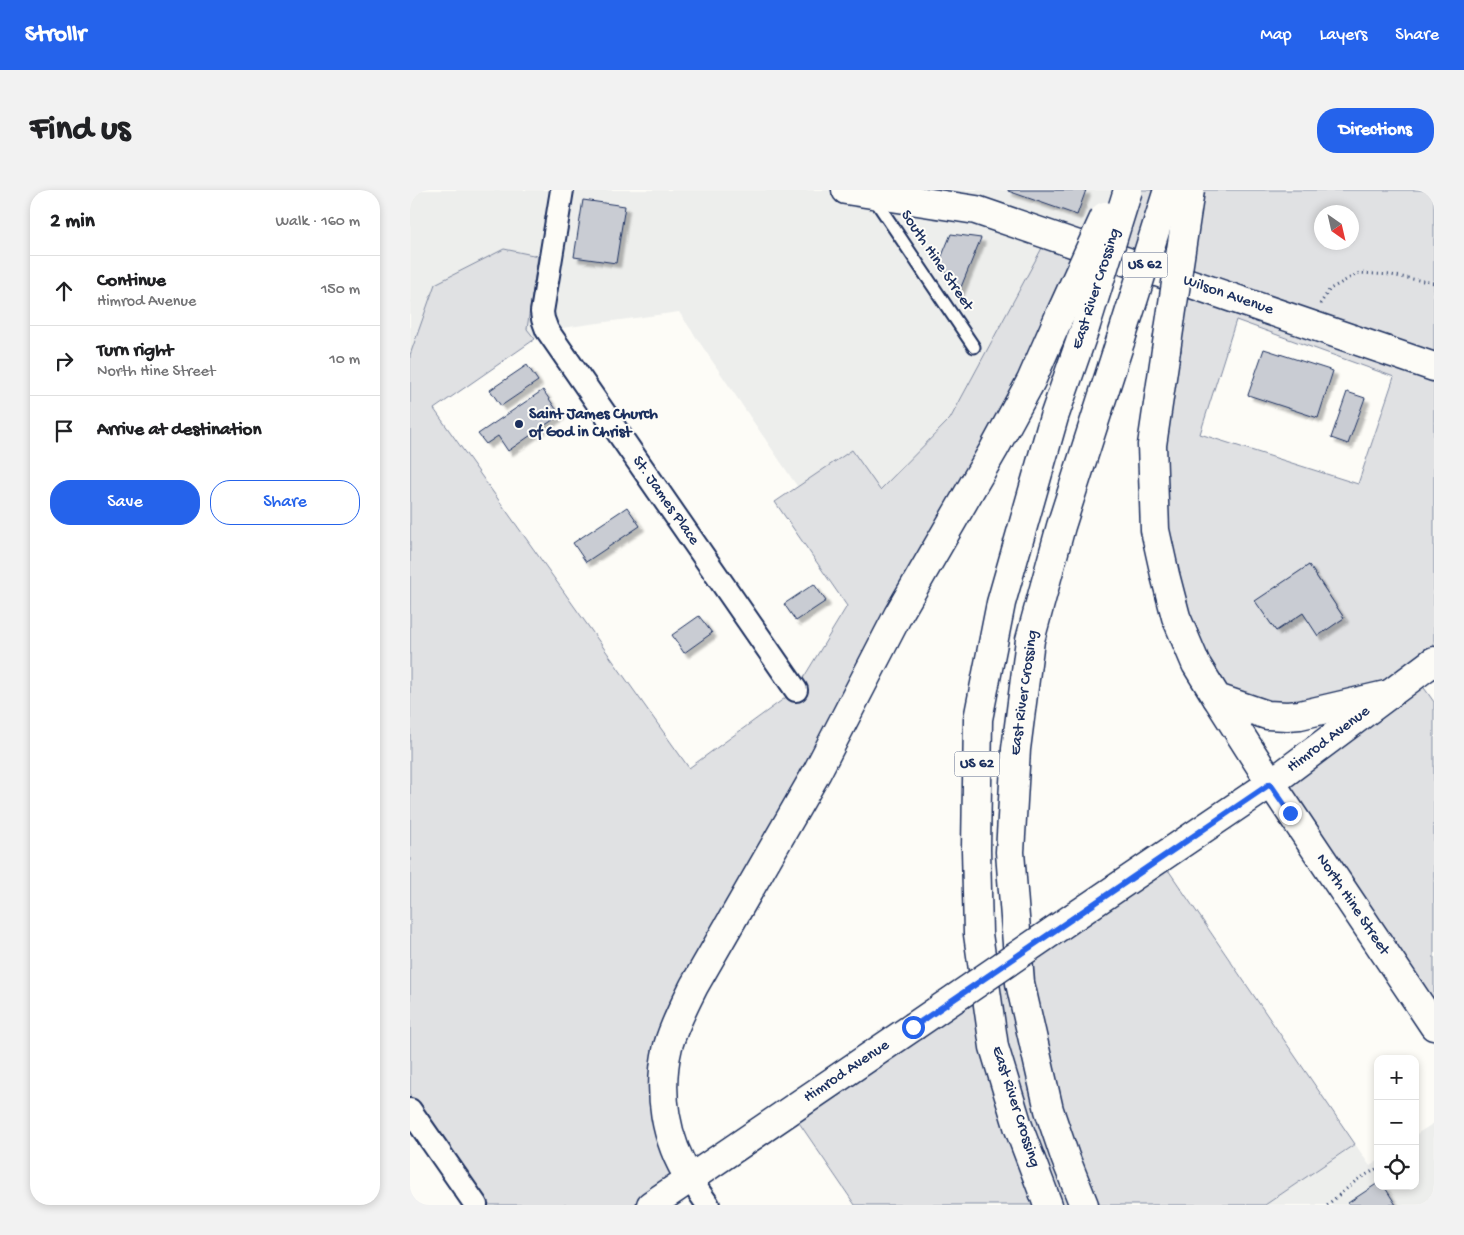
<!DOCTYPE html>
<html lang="en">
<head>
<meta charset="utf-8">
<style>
	body { margin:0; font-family:"Gochi Hand",sans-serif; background:#f2f2f2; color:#202124 }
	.controls { position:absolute; right:15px; bottom:15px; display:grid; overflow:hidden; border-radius:10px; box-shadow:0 2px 8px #0003 }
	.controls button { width:45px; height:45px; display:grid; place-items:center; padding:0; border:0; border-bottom:1px solid #e0e0e0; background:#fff; color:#202124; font:25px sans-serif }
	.compass { position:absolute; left:904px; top:15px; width:45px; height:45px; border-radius:50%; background:#fff; box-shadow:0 2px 8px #0003; rotate:146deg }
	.stop { position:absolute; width:15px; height:15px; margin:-11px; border:4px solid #2563eb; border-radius:50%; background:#fff }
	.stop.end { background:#2563eb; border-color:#fff; box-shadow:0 1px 5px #0008 }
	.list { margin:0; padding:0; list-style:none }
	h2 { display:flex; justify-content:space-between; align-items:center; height:65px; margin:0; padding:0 20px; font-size:21px }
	h2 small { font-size:16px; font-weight:400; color:#757577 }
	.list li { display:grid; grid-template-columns:32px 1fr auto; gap:15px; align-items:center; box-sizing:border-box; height:70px; padding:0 20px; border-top:1px solid #e0e0e0 }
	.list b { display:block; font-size:19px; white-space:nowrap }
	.list p { margin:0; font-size:16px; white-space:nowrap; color:#757577 }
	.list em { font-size:16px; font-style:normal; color:#757577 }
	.actions { display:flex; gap:10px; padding:15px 20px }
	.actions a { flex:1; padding:11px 0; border:1px solid #2563eb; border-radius:20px; text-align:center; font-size:18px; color:#2563eb }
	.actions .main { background:#2563eb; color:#fff }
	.icon { flex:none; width:28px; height:28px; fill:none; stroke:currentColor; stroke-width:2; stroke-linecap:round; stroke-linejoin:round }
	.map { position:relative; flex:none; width:1024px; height:1015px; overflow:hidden; border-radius:20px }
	header { display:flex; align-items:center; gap:30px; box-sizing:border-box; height:70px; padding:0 25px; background:#2563eb; color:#fff }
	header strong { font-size:24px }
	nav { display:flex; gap:28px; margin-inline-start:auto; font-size:18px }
	.intro { display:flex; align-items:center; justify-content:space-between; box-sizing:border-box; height:120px; padding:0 30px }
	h1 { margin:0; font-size:35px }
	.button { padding:12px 22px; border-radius:20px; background:#2563eb; color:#fff; font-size:18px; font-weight:700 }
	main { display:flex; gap:30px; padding:0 30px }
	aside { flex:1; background:#fff; border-radius:20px; box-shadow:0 2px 8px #0003 }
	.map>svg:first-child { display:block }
</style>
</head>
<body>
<header>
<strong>Strollr</strong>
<nav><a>Map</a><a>Layers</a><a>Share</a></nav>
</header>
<div class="intro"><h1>Find us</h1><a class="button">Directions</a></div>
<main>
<aside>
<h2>2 min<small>Walk · 160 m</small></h2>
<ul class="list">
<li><svg class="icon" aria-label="ahead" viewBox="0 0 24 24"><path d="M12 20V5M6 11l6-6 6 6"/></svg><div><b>Continue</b><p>Himrod Avenue</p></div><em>150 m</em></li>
<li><svg class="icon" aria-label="right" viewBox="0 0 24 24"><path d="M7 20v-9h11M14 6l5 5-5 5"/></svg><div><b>Turn right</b><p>North Hine Street</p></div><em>10 m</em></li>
<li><svg class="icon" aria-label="arrive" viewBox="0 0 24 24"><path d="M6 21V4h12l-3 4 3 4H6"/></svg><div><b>Arrive at destination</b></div></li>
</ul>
<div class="actions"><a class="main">Save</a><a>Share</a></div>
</aside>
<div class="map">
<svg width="1024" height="1015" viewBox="0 0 1024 1015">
	<defs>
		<filter id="shadow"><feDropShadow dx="4.5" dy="4.5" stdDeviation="1" flood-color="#0004"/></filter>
	</defs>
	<rect width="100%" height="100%" fill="#fdfcf7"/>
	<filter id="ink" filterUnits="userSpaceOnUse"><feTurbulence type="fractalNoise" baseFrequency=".02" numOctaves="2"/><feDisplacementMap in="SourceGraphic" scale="10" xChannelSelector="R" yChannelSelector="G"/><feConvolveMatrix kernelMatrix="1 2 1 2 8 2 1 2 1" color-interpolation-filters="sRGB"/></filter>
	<g filter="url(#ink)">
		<g fill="#edeeec">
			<path d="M0 0H718L698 65 639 45 452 392 269 122 137 140 24 219 39 240 0 269Z"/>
			<path d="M1024 933V1015H855L945 954 960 976 968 971V996H1005V945Z"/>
		</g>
		<g fill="#e0e1e3" stroke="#7e88a0" fill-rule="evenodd">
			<path d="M706 0H1024V470L1005 485 1024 512V836L861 593 978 505 890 525 807 508 745 340 768 89 698 65 258 857 271 975 241 1015H66L0 920V165L25 94 94 59 128 66 117 139 125 149 24 219 279 578 386 500 437 416 365 312 442 260 470 300 540 229 639 45 678 63ZM912 22H942V52H912ZM826 130 984 187 948 294 790 244ZM899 375 934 428 908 445 893 423 866 441 846 411Z"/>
			<path d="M750 668 945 954 855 1015H445L381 921Z"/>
		</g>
		<g fill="#c9ccd3" stroke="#1b2f5e" filter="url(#shadow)">
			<path d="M598 0H676L667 25 598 1Z"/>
			<path d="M173 10 215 16 206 73 164 67Z"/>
			<path d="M541 44 571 48 549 102 529 73Z"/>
			<path d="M854 159 923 181 908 228 838 205Z"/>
			<path d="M117 175 128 191 91 216 80 200Z"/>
			<path d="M133 200 150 225 98 261 88 246 76 254 68 244Z"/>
			<path d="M937 202 955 208 938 254 921 248Z"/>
			<path d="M217 317 230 336 176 372 163 353Z"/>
			<path d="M899 375 934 428 908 446 893 423 866 441 845 411Z"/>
			<path d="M404 394 416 411 386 431 374 414Z"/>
			<path d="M289 426 302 443 274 463 262 445Z"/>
			<path d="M968 993V996H974L986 1015H940L938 1013Z"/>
		</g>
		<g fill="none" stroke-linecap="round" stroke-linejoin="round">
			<defs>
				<path id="lane" d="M463 7 564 157"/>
				<g id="street">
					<path d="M152 0 132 122 133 129 137 140 386 500"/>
					<path d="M0 920 66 1015"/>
					<path d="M280 989 298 1015"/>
				</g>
				<g id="secondary">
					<path d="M436 0 566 20 1024 177"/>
					<path d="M861 593 1024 836"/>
					<path d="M665 726 861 593 1024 471"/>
					<path d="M241 1015 503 837"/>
				</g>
				<g id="highway">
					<path d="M756 160 742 255 745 340 755 385 766 427 786 474 807 508 857 525 877 526 890 525 980 504"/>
					<path d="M807 508 861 593"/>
					<path d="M280 989C255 950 247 902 258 856 264 835 274 816 284 796L407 582 488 425 584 259 621 191 650 125"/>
					<path d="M638 1015 608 936 584 857 568 744 566 659 568 529 591 413 644 227 675 138"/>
					<path d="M674 1015 655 967 639 920 610 793 600 662 606 559 620 450 651 336 711 149"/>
				</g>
			</defs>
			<use href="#lane" stroke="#1b2f5e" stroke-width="15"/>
			<use href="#street" stroke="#1b2f5e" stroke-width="26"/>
			<use href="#secondary" stroke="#1b2f5e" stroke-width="31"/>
			<use href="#highway" stroke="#1b2f5e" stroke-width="31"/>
			<g stroke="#1b2f5e" stroke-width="3" stroke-dasharray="1 4" stroke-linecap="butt">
				<path d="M910 114 920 99 949 83 981 85 1024 93"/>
				<path d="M1005 983 1009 984"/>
				<path d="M917 1015 947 990 968 978"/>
			</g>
			<use href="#lane" stroke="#fdfcf7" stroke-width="11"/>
			<use href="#street" stroke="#fdfcf7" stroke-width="22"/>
			<use href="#secondary" stroke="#fdfcf7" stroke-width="28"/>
			<use href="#highway" stroke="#fdfcf7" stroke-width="28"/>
			<defs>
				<path id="secondary-bridge" d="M503 837 665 726"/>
				<g id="highway-bridge">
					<path d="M650 125 695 26"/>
					<path d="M675 138 718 0"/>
					<path d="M711 149 758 0"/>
					<path d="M756 160 780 0"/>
				</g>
			</defs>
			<use href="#secondary-bridge" stroke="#1b2f5e" stroke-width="31" stroke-linecap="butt"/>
			<use href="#highway-bridge" stroke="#1b2f5e" stroke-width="31" stroke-linecap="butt"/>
			<use href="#secondary-bridge" stroke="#fdfcf7" stroke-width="28"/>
			<use href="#highway-bridge" stroke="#fdfcf7" stroke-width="28"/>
		</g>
	</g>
	<g fill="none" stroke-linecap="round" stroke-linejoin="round" filter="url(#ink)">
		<path stroke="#2563eb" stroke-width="6" d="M503 837 860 594 880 623"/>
	</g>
	<circle fill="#1b2f5e" stroke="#fdfcf7" stroke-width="2" cx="109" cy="234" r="5"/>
	<g text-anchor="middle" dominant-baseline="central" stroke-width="4" stroke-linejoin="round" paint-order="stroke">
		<g fill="#fdfcf7" stroke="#5f6c8c" stroke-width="1">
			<rect x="712.5" y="62.5" width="45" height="25" rx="4"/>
			<rect x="544.5" y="561.5" width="45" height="25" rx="4"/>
		</g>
		<g font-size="15" font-weight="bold" fill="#1b2f5e">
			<text x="735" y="75">US 62</text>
			<text x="567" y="574">US 62</text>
		</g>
		<g font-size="16" fill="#1b2f5e" stroke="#fdfcf7">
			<text transform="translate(526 71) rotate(56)">South Hine Street</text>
			<text transform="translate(687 99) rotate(-72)">East River Crossing</text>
			<text transform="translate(818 106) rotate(19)">Wilson Avenue</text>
			<text transform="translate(255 311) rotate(55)">St. James Place</text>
			<text transform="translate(615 503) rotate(-82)">East River Crossing</text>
			<text transform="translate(919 550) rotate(-37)">Himrod Avenue</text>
			<text transform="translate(942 715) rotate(56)">North Hine Street</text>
			<text transform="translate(437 882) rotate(-34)">Himrod Avenue</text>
			<text transform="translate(605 917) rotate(72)">East River Crossing</text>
		</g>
		<g font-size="16" font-weight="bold" fill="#1b2f5e" stroke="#fdfcf7" text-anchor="start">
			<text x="119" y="225">Saint James Church<tspan x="119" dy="18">of God in Christ</tspan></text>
		</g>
	</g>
</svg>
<div class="controls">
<button>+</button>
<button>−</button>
<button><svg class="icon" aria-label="locate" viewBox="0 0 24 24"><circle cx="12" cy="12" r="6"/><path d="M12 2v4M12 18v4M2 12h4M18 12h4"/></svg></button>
</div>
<svg class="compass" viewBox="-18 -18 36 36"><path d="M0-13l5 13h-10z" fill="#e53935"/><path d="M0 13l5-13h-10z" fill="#757577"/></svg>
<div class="stop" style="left:503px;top:837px"></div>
<div class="stop end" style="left:880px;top:623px"></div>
</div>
</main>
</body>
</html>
